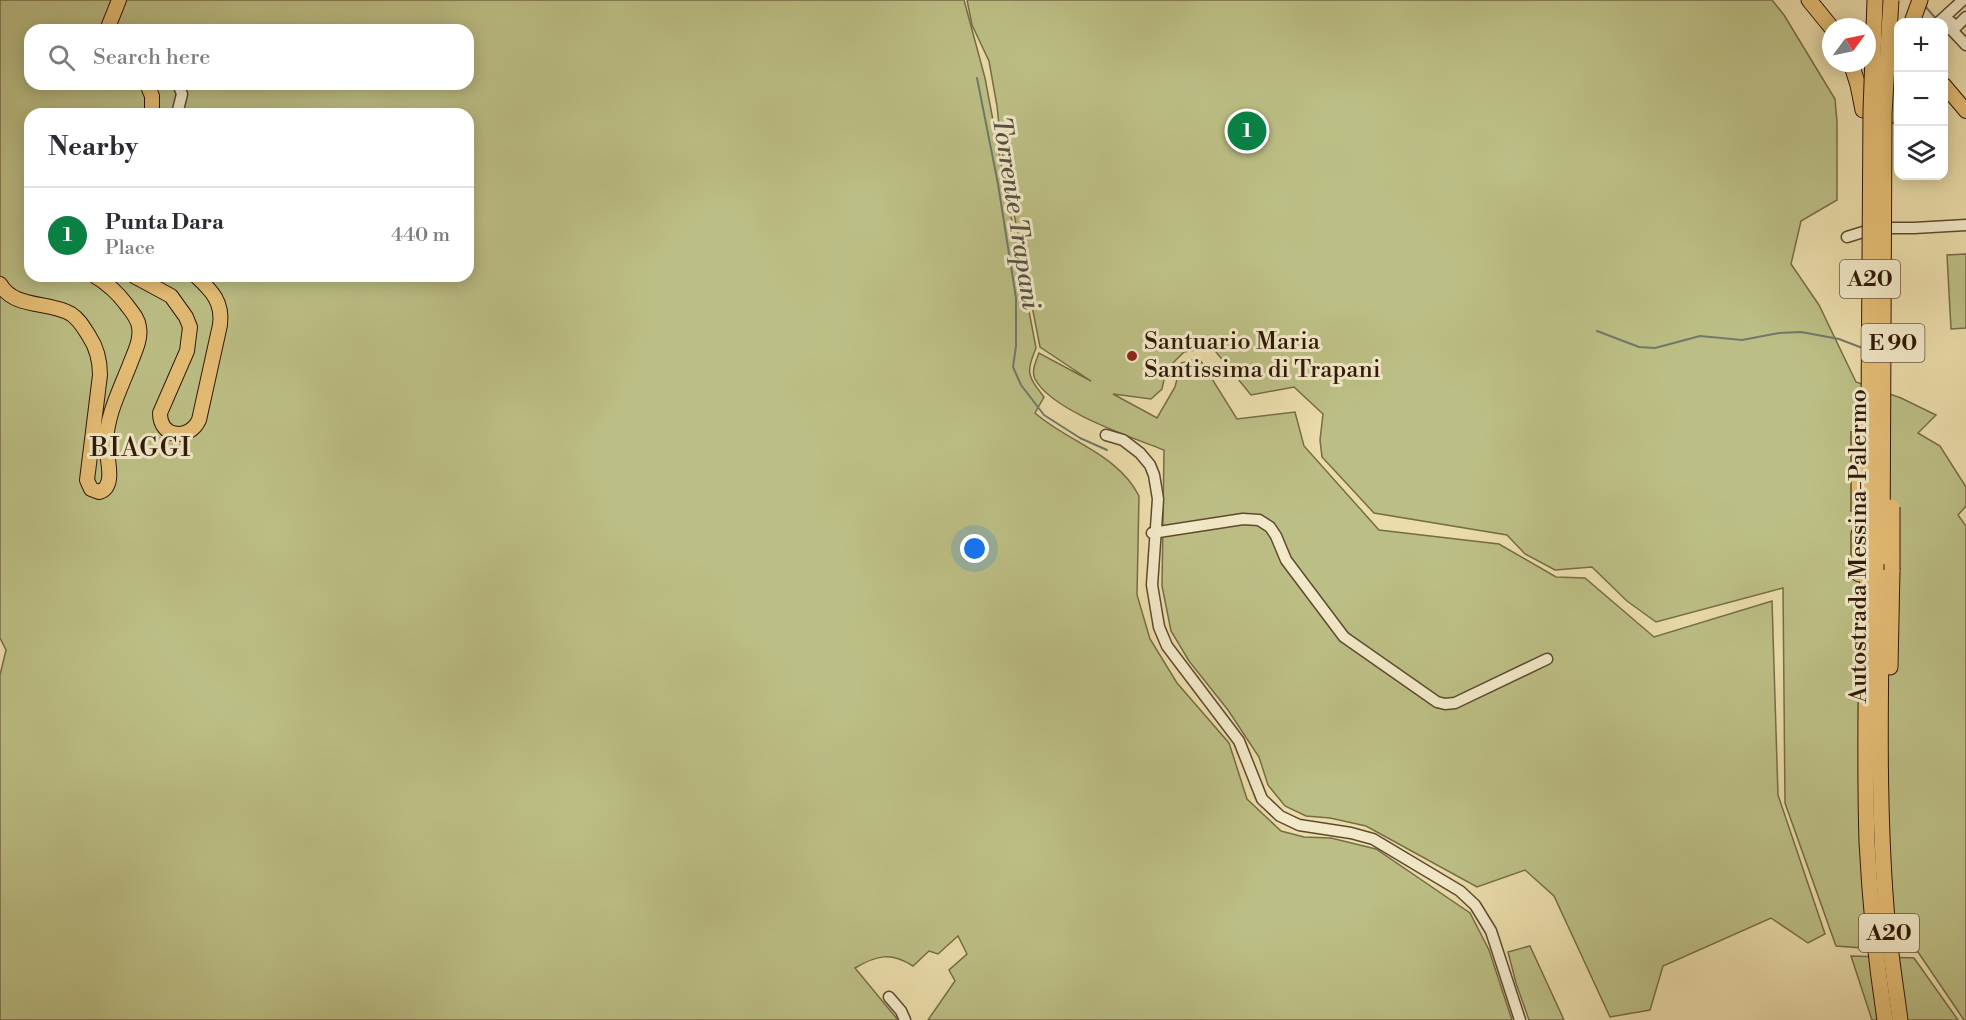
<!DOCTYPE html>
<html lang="en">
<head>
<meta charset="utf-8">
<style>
	body { margin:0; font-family:"Libre Bodoni",serif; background:#f7f7f7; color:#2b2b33 }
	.controls { position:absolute; right:18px; top:18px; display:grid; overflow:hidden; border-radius:12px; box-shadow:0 3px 15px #0003 }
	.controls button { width:54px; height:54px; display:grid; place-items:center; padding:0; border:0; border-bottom:2px solid #e1e1e2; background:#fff; color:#2b2b33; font:30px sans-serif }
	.compass { position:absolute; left:1822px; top:18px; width:54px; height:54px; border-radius:50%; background:#fff; box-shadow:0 3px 15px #0003; rotate:57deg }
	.you { position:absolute; left:975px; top:549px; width:21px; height:21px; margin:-15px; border:4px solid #fff; border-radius:50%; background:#1a73e8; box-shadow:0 0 0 9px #1a73e833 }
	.badge { display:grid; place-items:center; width:39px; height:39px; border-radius:50%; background:#0b8043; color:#fff; font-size:20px; font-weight:700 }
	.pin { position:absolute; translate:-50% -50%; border:3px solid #fff; box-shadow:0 2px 6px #0006 }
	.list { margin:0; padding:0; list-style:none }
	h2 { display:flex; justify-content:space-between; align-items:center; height:78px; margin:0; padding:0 24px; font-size:26px }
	h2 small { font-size:20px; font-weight:400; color:#7c7c81 }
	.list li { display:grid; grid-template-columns:39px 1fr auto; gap:18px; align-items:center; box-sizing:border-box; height:96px; padding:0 24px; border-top:2px solid #e1e1e2 }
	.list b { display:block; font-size:22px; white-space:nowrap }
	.list p { margin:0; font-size:20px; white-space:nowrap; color:#7c7c81 }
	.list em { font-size:20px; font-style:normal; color:#7c7c81 }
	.icon { flex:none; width:33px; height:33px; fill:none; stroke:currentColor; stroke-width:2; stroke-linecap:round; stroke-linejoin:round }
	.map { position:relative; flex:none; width:1966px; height:1020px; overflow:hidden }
	.search { position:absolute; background:#fff; box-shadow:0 3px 15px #0003; left:24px; top:24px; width:450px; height:66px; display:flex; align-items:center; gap:15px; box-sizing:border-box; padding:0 21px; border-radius:18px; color:#7c7c81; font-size:22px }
	.panel { position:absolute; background:#fff; box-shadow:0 3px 15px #0003; left:24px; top:108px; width:450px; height:174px; border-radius:18px }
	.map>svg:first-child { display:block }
</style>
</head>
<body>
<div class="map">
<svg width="1966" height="1020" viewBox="0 0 1966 1020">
	<rect width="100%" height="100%" fill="#ebddaa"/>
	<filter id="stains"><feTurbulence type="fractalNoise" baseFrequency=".00333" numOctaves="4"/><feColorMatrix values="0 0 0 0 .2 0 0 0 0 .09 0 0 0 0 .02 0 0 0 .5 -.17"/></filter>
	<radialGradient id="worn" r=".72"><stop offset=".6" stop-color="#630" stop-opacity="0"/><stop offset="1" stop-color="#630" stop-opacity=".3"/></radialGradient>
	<g fill="#bcbf85" stroke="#766c46" stroke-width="1.5" fill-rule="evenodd">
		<path d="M0 0H964L985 78 1036 348C1026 373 1027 375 1044 397L1035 413C1068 442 1118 454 1139 496L1137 595 1150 639 1177 683 1229 743 1247 799 1281 831 1304 837 1331 838 1376 849 1470 913 1489 950 1512 1020H928L955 981 949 970 967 954 958 936 938 954 929 951 913 966C891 952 877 955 855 968L898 1020H0V675L6 650 0 638ZM30 30H468V84H30ZM30 114H468V276H30Z"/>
		<path d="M967 0H1772L1784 15 1835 99 1837 122V200L1801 221 1791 264 1819 305 1856 382 1901 398 1936 415 1918 433 1940 446 1966 487V506L1958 515 1966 526V1020H1964L1918 952 1836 946 1785 803 1783 588 1656 622 1627 601 1592 567 1555 570 1525 554 1507 535 1374 513 1322 457 1320 440 1323 414 1294 387 1251 395 1212 347 1184 352 1166 370 1162 389 1151 399 1113 394 1157 418 1175 387 1181 363 1199 358 1237 419 1295 412 1304 446 1379 530 1499 544 1556 577 1585 578 1654 637 1772 601 1778 795 1825 934 1808 943 1771 918 1663 966 1650 1010 1610 1017 1554 896 1525 870 1477 887 1366 826 1330 818 1306 816 1285 806 1268 785 1259 757 1228 710 1189 661 1171 631 1162 586 1164 450C1131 437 1052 411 1035 379 1031 371 1036 361 1039 353L1091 381 1040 347 1002 152 997 106 989 61 972 25Z"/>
		<path d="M1966 254V328L1951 329 1947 255Z"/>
		<path d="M1530 946 1564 1020H1529L1516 983 1508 952Z"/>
		<path d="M1851 956 1914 958 1958 1020H1872Z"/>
	</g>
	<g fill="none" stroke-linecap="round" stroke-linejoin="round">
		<g stroke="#70796c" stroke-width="2">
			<path d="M1925 6 1937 20"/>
			<path d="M977 78 998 184 1016 298V346L1013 367 1021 385 1044 415 1080 438 1107 450"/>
			<path d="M1597 331 1639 347 1655 348 1700 336 1742 340 1779 333 1801 332 1839 339 1865 349"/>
		</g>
		<defs>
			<g id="minor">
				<path d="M1966 17 1956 27 1951 22 1948 26 1966 45"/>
				<path d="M1939 22 1963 0"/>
				<path d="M177 114 182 94 178 84"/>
				<path d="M1847 237 1876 228H1914L1966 225"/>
				<path d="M1106 435 1123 440 1140 453 1150 465 1154 475 1158 499 1152 585 1159 627 1167 646 1239 741 1262 799 1280 816 1299 825 1351 833 1373 839 1460 891 1475 905 1491 931 1520 1020"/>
				<path d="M1152 533 1243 519 1259 520 1270 527 1276 536 1286 560 1344 637 1437 702 1445 704 1455 703 1547 659"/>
				<path d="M889 997 901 1011 905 1020"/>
			</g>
			<g id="major">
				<path d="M107 30 119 0"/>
				<path d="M147 84 152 96V114"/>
				<path d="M1944 85 1966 111"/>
				<path d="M134 276 171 296 186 317 190 327 187 351 160 413C160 438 189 441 199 420L220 325C223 302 212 291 196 276"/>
				<path d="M0 284C14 309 49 301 71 314 79 319 84 328 89 336 97 348 100 360 100 375L87 480 91 489 99 492C117 487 106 457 106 442 107 413 122 386 132 359 136 349 141 338 139 327 138 318 131 311 126 304 117 292 108 284 95 276"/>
			</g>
			<g id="highway">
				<path d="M1809 0 1831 27"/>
				<path d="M1912 22 1920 0"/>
				<path d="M1851 63 1858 85 1863 110"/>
				<path d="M1894 115 1898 83"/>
				<path d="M1882 557C1881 674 1877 791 1886 907 1889 945 1895 983 1900 1020"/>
				<path d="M1868 558C1867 653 1864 748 1867 842 1870 902 1876 961 1885 1020"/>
				<path d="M1859 574V534"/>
				<path d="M1890 667 1892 570"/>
			</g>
		</defs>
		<use href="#minor" stroke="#604930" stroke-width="13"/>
		<use href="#major" stroke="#311807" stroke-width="16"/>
		<use href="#highway" stroke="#311807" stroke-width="17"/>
		<use href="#minor" stroke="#f2e9c8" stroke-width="10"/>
		<use href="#major" stroke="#e6be75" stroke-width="14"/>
		<use href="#highway" stroke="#e6be75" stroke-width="15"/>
		<defs>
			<g id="highway-bridge">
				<path d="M1859 512V431"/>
				<path d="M1882 557 1884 114 1891 0"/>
				<path d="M1868 558 1871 111 1875 0"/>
				<path d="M1892 570V507"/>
			</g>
		</defs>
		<use href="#highway-bridge" stroke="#311807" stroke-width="17" stroke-linecap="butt"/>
		<use href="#highway-bridge" stroke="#e6be75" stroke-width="15"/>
	</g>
	<circle fill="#8f2418" stroke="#f2e9c8" stroke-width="2" cx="1132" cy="356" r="6"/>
	<g text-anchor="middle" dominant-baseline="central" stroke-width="6" stroke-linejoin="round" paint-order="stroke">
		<g fill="#f2e9c8" stroke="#6b5741" stroke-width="1.5">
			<rect x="1840" y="260" width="60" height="38" rx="4.5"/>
			<rect x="1861.5" y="324" width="63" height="38" rx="4.5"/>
			<rect x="1859" y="914" width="60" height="38" rx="4.5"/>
		</g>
		<g font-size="22" font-weight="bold" fill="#311807">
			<text x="1870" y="279">A20</text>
			<text x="1893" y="343">E 90</text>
			<text x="1889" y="933">A20</text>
		</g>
		<g font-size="24" fill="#311807" stroke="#f2e9c8" text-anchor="start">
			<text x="1144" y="342">Santuario Maria<tspan x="1144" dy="28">Santissima di Trapani</tspan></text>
		</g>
		<g font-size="24" fill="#311807" stroke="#f2e9c8">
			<text transform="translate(1859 546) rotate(-90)">Autostrada Messina-Palermo</text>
		</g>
		<g font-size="26" font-style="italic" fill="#565142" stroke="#f2e9c8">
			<text transform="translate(1016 213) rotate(81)">Torrente Trapani</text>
		</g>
		<g font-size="26" letter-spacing="1.5" fill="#311807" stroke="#f2e9c8">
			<text x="141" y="448">BIAGGI</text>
		</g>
	</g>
	<rect width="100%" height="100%" filter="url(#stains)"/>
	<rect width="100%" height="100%" fill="url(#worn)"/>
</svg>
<div class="controls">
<button>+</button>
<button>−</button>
<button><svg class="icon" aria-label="layers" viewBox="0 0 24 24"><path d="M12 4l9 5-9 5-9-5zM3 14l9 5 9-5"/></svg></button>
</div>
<svg class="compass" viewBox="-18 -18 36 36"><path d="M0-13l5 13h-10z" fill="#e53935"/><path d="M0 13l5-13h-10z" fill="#7c7c81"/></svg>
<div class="you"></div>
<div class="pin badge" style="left:1247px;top:131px">1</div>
<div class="search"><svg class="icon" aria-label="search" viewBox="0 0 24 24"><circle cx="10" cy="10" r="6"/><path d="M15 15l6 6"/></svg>Search here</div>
<section class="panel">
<h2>Nearby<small></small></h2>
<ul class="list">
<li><span class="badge">1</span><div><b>Punta Dara</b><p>Place</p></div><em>440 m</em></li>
</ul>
</section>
</div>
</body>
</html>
